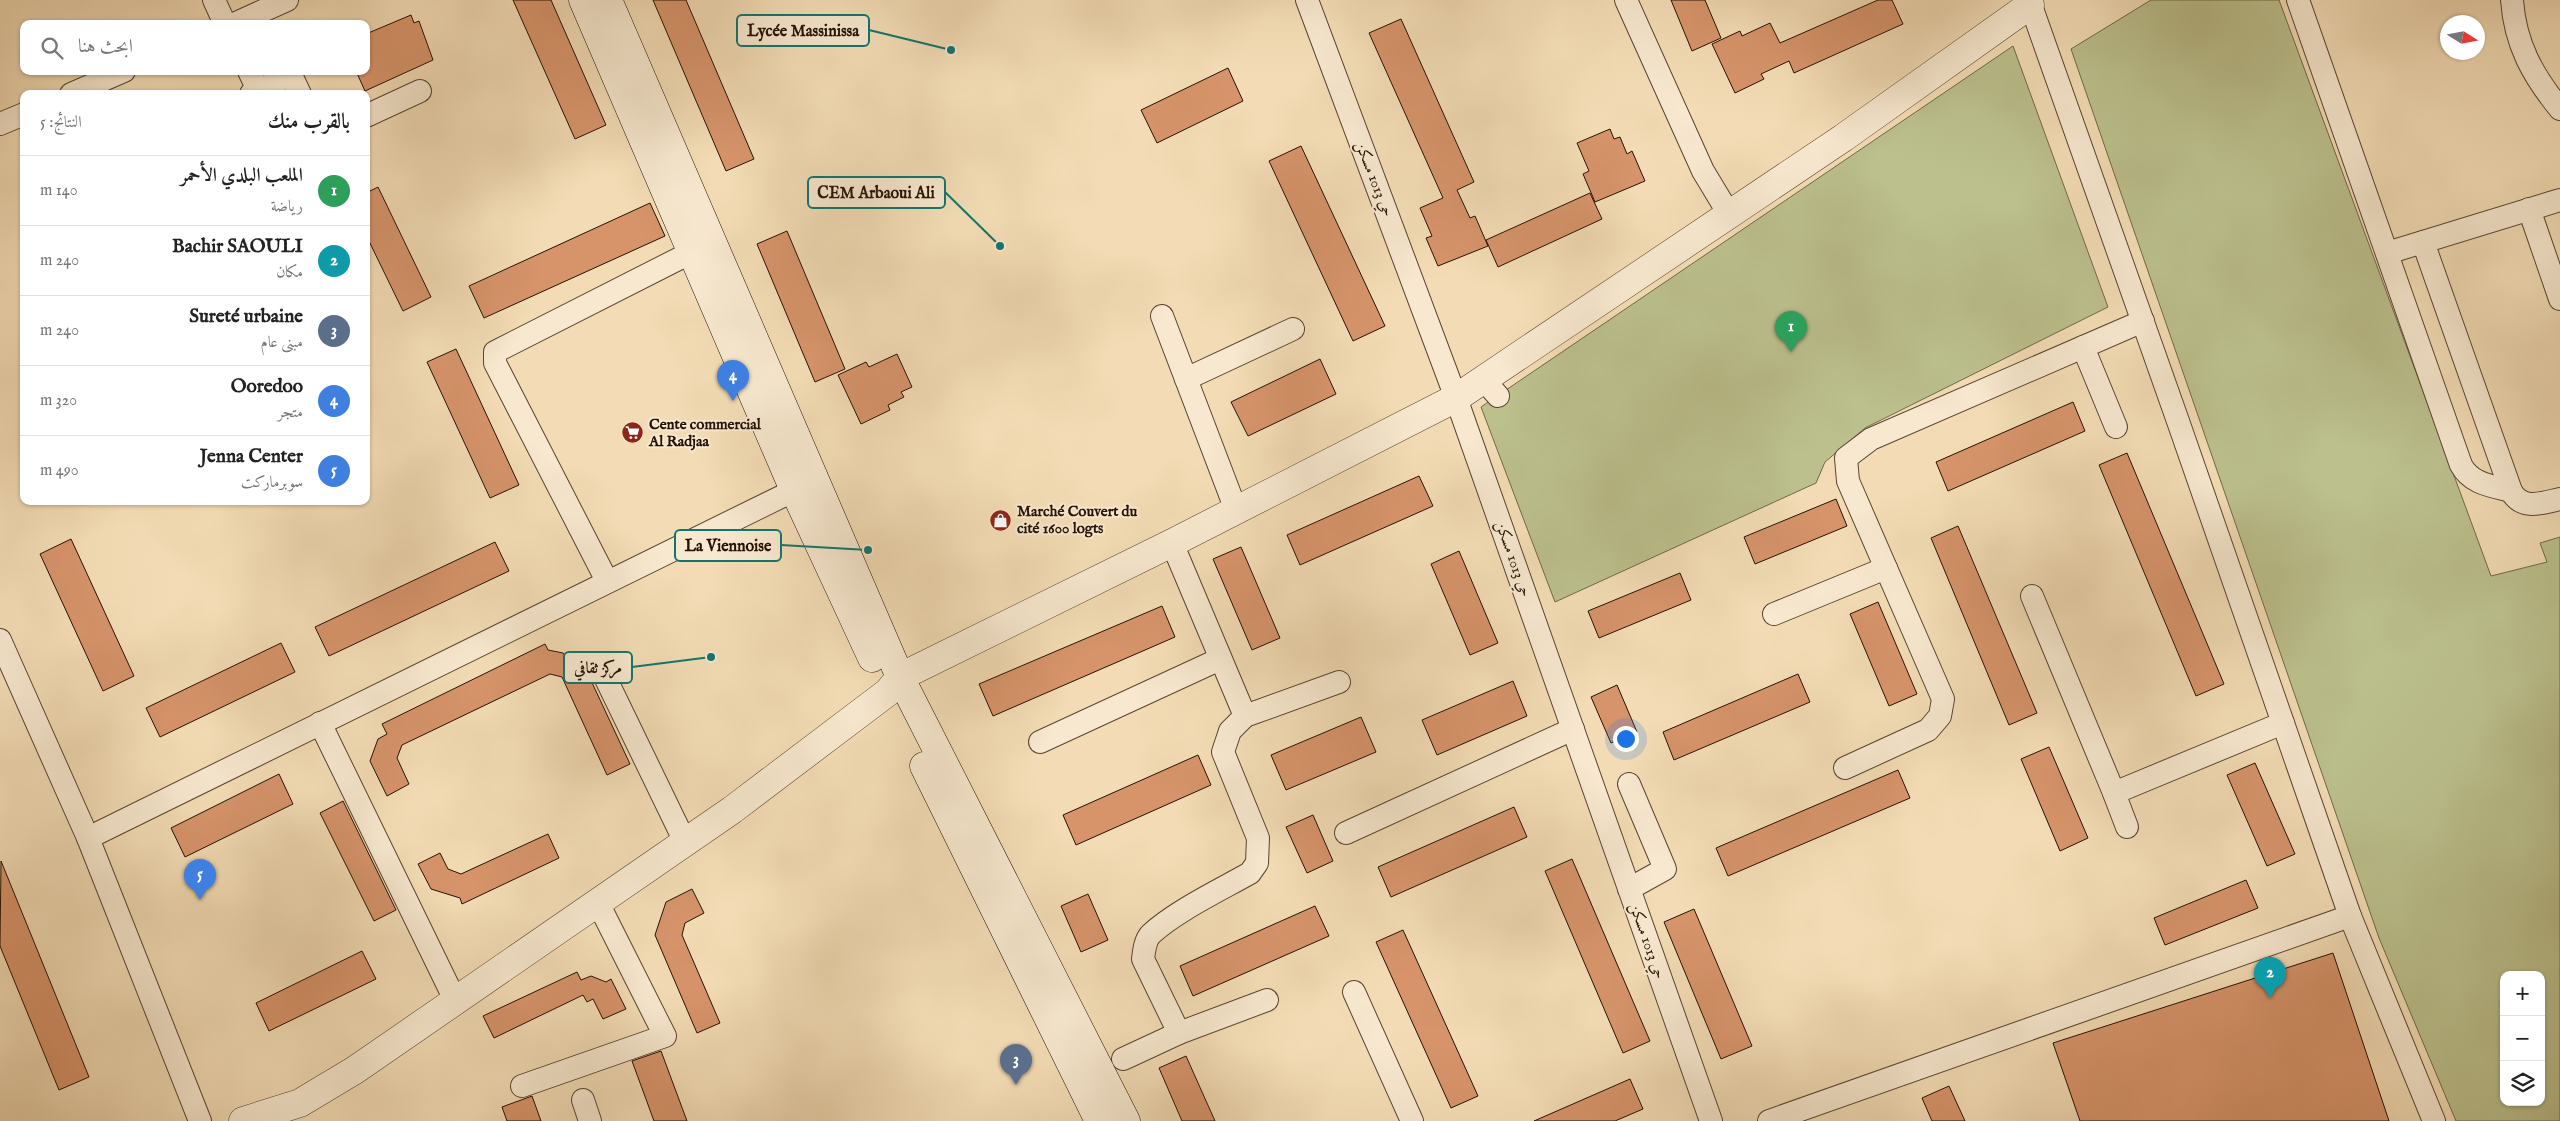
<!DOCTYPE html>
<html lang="ar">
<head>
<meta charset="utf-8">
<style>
	body { margin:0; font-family:"IM FELL English",Amiri,serif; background:#f2f2f2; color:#222; direction:rtl }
	.controls { position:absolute; right:15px; bottom:15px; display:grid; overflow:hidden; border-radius:10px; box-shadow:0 1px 4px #0004 }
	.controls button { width:45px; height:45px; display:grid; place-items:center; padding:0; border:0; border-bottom:1px solid #e0e0e0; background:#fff; color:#222; font:25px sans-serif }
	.compass { position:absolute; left:2440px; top:15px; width:45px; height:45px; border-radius:50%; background:#fff; box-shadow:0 1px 4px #0004; rotate:101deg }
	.you { position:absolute; left:1625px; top:738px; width:18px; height:18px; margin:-12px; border:4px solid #fff; border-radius:50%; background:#1a73e8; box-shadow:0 0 0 8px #1a73e833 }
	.badge { display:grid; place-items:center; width:32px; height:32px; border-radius:50%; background:#0b8043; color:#fff; font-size:16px; font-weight:700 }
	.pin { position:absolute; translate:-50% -41px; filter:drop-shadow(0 1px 2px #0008) }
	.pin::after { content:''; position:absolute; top:26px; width:18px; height:15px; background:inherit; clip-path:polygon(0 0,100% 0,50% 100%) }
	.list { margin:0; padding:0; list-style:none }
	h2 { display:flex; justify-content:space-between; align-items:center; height:65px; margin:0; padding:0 20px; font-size:21px }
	h2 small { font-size:16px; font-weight:400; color:#767676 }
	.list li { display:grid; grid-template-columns:32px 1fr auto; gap:15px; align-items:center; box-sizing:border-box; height:70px; padding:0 20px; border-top:1px solid #e0e0e0 }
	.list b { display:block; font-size:19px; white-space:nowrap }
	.list p { margin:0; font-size:16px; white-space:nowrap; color:#767676 }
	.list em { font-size:16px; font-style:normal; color:#767676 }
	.icon { flex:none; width:28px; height:28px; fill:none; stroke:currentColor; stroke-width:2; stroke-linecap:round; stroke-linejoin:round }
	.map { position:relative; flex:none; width:2560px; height:1121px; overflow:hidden; direction:ltr }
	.search { position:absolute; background:#fff; box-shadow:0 1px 4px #0004; left:20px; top:20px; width:350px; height:55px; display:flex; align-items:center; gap:12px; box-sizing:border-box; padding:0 18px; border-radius:10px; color:#767676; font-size:19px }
	.panel { position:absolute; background:#fff; box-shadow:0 1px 4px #0004; left:20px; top:90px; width:350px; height:415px; border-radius:10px; direction:rtl }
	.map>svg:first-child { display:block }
</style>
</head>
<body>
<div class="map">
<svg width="2560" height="1121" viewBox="0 0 2560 1121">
	<rect width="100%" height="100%" fill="#f3dcb5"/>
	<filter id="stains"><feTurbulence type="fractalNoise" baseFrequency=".004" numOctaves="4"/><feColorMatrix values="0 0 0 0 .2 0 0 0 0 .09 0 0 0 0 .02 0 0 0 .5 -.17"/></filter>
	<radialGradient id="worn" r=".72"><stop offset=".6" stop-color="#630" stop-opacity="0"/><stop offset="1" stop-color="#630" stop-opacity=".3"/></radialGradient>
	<g fill="#bbc08d" stroke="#706848" fill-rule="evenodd">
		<path d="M2151 0H2279L2491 576 2547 562 2540 543 2560 537V1121H2456L2379 938 2071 49ZM2504 975H2541V1102H2504Z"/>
		<path d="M2013 46 2108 307 1865 428 1825 462 1816 483 1555 602 1481 407Z"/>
	</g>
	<g fill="#d7946b" stroke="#251103">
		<path d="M513 0H551L606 125 575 139Z"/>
		<path d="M653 0H686L754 159 726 171Z"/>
		<path d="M1671 0H1705L1721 38 1692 51Z"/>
		<path d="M1878 0H1892L1903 24 1794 73 1789 61 1761 74 1764 79 1735 93 1712 44 1740 31 1742 36 1770 23 1780 43Z"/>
		<path d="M411 15 414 23 419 21 433 60 365 91 356 71H366V34Z"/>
		<path d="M1401 19 1474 182 1457 190 1470 218 1475 216 1488 246 1438 266 1426 238 1432 236 1420 208 1443 198 1369 33Z"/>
		<path d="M1228 68 1243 101 1157 143 1141 110Z"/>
		<path d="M1610 129 1614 139 1620 137 1627 154 1632 151 1645 181 1595 202 1583 174 1589 171 1577 143Z"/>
		<path d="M1301 146 1385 326 1353 341 1269 161Z"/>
		<path d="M378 187 431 297 403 311 366 235V193Z"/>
		<path d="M1590 193 1602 219 1498 267 1486 240Z"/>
		<path d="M650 203 665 236 484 318 469 286Z"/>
		<path d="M787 231 845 369 815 382 757 244Z"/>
		<path d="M456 349 519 485 490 498 427 362Z"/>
		<path d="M897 354 912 387 901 392 904 397 888 405 890 410 861 424 838 375 866 362 869 367Z"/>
		<path d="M1320 359 1336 394 1248 436 1231 402Z"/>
		<path d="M2073 402 2085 431 1948 491 1936 462Z"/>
		<path d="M2127 453 2224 684 2196 696 2099 465Z"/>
		<path d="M1419 476 1433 506 1300 565 1287 535Z"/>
		<path d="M1836 499 1847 526 1755 564 1744 537Z"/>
		<path d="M1958 526 2037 713 2009 725 1931 538Z"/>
		<path d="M71 539 134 676 103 691 40 554Z"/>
		<path d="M495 542 509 571 329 656 315 627Z"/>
		<path d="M1241 547 1280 638 1252 650 1213 559Z"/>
		<path d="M1459 551 1498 643 1470 655 1431 564Z"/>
		<path d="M1680 573 1691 600 1599 638 1588 611Z"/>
		<path d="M1878 602 1917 694 1889 706 1850 614Z"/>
		<path d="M1162 606 1175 637 993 716 979 684Z"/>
		<path d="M281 643 295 672 160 737 146 708Z"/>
		<path d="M545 644 548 650 563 653 570 662 580 657 630 764 607 775 562 677 550 674 402 745 397 758 409 784 387 796 370 761 378 739 387 734 382 724Z"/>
		<path d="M1798 674 1810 702 1674 760 1663 732Z"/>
		<path d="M1513 681 1527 716 1437 755 1422 720Z"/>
		<path d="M1617 685 1637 732 1611 743 1591 697Z"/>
		<path d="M1361 717 1376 752 1286 790 1271 755Z"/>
		<path d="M2049 747 2088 838 2060 851 2021 759Z"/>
		<path d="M1198 755 1211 785 1076 845 1063 815Z"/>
		<path d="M2255 763 2295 854 2267 866 2227 775Z"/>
		<path d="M1898 770 1910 798 1728 876 1716 848Z"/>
		<path d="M279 774 293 804 185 857 171 828Z"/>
		<path d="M343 801 396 910 374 921 320 813Z"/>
		<path d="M1514 807 1527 837 1391 897 1378 867Z"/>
		<path d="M1313 815 1333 861 1307 873 1286 827Z"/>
		<path d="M548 834 559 858 462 904 460 898 431 889 418 864 440 853 448 869 461 874Z"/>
		<path d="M1572 859 1650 1041 1623 1053 1545 871Z"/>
		<path d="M1 861 89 1077 59 1090 0 946Z"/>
		<path d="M2246 880 2258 908 2165 945 2154 918Z"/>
		<path d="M692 889 704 913 685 923 682 935 720 1023 697 1033 655 935 666 902Z"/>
		<path d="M1088 894 1108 940 1081 952 1061 906Z"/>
		<path d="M1315 906 1329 936 1193 996 1180 966Z"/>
		<path d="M1694 909 1752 1046 1721 1059 1664 922Z"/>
		<path d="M1403 930 1478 1096 1451 1108 1376 942Z"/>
		<path d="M362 951 376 979 269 1031 256 1003Z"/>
		<path d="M2333 953 2389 1121H2080L2053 1043Z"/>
		<path d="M577 972 581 980 591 976 606 982 611 979 626 1009 603 1019 593 999 587 1002 583 995 494 1038 483 1016Z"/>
		<path d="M661 1051 687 1121H654L632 1061Z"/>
		<path d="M1186 1056 1215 1121H1182L1159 1068Z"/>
		<path d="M1630 1079 1643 1109 1615 1121H1534Z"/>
		<path d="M1949 1086 1965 1121H1932L1922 1098Z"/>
		<path d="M532 1096 541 1121H507L502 1107Z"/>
	</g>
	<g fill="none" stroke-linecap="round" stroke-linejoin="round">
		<defs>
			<g id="minor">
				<path d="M214 0 225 24"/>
				<path d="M1307 0 1456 398 1711 1121"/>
				<path d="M1626 0 1703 171 1729 214"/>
				<path d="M2029 0 2179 424 2350 916 2434 1121"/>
				<path d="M2298 0 2461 465C2471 484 2492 486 2511 491"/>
				<path d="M2512 0C2515 44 2533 76 2560 109"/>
				<path d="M234 24 287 0"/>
				<path d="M249 71 258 90 251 94"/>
				<path d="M258 90 291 75 300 94"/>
				<path d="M71 94 124 71"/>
				<path d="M366 116 420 91"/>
				<path d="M0 124 24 114"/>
				<path d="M2529 209 2560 299"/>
				<path d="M2423 242 2511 491C2522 511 2542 503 2560 499"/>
				<path d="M2387 253 2560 200"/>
				<path d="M1162 316 1236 510"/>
				<path d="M2083 347 2116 427"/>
				<path d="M1186 379 1293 329"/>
				<path d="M1484 380 1498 396"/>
				<path d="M607 581 495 363V352L692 252"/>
				<path d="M2032 596 2114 793 2283 723"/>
				<path d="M1774 614 1886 568"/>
				<path d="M0 640 88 838 200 1121"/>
				<path d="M606 679 685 842"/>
				<path d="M1245 716 1339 682"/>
				<path d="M320 723 455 1000"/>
				<path d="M1040 742 1220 659"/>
				<path d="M1845 768 1928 730 1940 716 1943 699 1848 481 1846 458 1871 439 2143 321"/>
				<path d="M1629 784 1665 869 1629 889"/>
				<path d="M2114 793 2127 827"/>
				<path d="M1346 833 1573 729"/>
				<path d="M88 838 809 483"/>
				<path d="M1354 992 1412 1121"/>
				<path d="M1179 1033 1267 1000"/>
				<path d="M1123 1059 1179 1033 1143 959C1144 951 1145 940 1151 934 1176 911 1220 890 1250 873L1257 863 1258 838 1223 752 1230 731 1245 716 1172 543"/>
				<path d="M522 1086 665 1036 597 901"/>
				<path d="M583 1100 590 1121"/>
				<path d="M1769 1121 2350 916"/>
			</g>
			<path id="tertiary" d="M243 1121 300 1103 355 1070 732 810 888 692 900 677 1172 543 1456 398 1843 138 2030 5"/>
			<g id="secondary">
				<path d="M583 0 794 490 872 658"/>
				<path d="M608 0 900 677 1126 1121"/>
				<path d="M924 766 1099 1121"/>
			</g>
		</defs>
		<use href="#minor" stroke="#584430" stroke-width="24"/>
		<use href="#tertiary" stroke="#584430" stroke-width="29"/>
		<use href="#secondary" stroke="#251103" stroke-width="29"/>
		<use href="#minor" stroke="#f7e8cf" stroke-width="22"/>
		<use href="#tertiary" stroke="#f7e8cf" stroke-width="28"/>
		<use href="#secondary" stroke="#f7e8cf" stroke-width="28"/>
	</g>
	<defs>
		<symbol id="supermarket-disc" viewBox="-11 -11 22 22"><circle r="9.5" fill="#8f2418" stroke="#f7e8cf"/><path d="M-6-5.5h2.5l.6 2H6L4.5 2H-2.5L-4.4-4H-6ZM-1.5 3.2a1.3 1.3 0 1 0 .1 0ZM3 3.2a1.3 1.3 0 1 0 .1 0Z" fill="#fff"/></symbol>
		<symbol id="shop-disc" viewBox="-11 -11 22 22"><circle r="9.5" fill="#8f2418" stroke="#f7e8cf"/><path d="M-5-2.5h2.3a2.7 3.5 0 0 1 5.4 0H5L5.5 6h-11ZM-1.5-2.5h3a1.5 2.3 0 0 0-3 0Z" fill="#fff"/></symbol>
	</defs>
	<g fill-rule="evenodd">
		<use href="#supermarket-disc" x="620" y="420" width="25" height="25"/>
		<use href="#shop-disc" x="988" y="508" width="25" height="25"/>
	</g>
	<g text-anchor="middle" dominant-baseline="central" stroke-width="4" stroke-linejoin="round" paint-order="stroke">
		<g font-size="15" fill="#251103" stroke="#f7e8cf">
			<text transform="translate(1374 179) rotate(69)">حي 1013 مسكن</text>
			<text transform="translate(1513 559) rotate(71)">حي 1013 مسكن</text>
			<text transform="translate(1647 941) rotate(71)">حي 1013 مسكن</text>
		</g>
		<g font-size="15" font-weight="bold" fill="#251103" stroke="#f7e8cf" text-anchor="start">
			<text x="649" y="424">Cente commercial<tspan x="649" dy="17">Al Radjaa</tspan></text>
			<text x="1017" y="511">Marché Couvert du<tspan x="1017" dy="17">cité 1600 logts</tspan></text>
		</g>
	</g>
	<path fill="none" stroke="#0f766e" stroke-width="2" d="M951 50L869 30M1000 246L945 192M868 550L781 545M711 657L632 667"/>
	<g fill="#0f766e" stroke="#f7e8cf" stroke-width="2">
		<circle cx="951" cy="50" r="5"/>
		<circle cx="1000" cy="246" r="5"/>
		<circle cx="868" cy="550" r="5"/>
		<circle cx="711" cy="657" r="5"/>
	</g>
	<g fill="#f7e8cf" stroke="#0f766e" stroke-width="2">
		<rect x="737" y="15" width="132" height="31" rx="5"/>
		<rect x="808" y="177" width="137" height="31" rx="5"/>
		<rect x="675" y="530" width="106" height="31" rx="5"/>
		<rect x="564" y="652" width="68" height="31" rx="5"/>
	</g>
	<g font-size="16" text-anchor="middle" font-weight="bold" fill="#251103">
		<text x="803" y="36">Lycée Massinissa</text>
		<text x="876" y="198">CEM Arbaoui Ali</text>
		<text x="728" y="551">La Viennoise</text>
		<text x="598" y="673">مركز ثقافي</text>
	</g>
	<rect width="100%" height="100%" filter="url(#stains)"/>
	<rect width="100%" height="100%" fill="url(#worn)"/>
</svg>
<div class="controls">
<button>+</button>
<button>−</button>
<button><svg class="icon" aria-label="layers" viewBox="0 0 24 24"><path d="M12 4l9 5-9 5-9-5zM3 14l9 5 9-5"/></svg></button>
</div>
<svg class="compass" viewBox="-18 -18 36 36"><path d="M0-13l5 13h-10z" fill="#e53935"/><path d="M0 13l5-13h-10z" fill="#767676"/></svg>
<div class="you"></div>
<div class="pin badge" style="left:1791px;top:352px;background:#2e9e5b">1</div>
<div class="pin badge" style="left:2270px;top:998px;background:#0f9aa8">2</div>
<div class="pin badge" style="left:1016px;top:1085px;background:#5c6f8a">3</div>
<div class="pin badge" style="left:733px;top:401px;background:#3f7fe0">4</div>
<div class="pin badge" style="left:200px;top:900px;background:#3f7fe0">5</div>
<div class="search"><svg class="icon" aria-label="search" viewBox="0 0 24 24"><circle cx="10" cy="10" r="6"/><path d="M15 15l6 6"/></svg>ابحث هنا</div>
<section class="panel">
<h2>بالقرب منك<small>النتائج: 5</small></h2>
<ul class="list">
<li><span class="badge" style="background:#2e9e5b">1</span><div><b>الملعب البلدي الأحمر</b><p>رياضة</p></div><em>140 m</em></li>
<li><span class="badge" style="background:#0f9aa8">2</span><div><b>Bachir SAOULI</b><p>مكان</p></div><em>240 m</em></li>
<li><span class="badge" style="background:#5c6f8a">3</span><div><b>Sureté urbaine</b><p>مبنى عام</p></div><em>240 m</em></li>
<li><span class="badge" style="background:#3f7fe0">4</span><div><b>Ooredoo</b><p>متجر</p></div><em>320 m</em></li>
<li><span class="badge" style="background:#3f7fe0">5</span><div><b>Jenna Center</b><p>سوبرماركت</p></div><em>490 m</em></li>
</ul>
</section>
</div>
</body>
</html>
